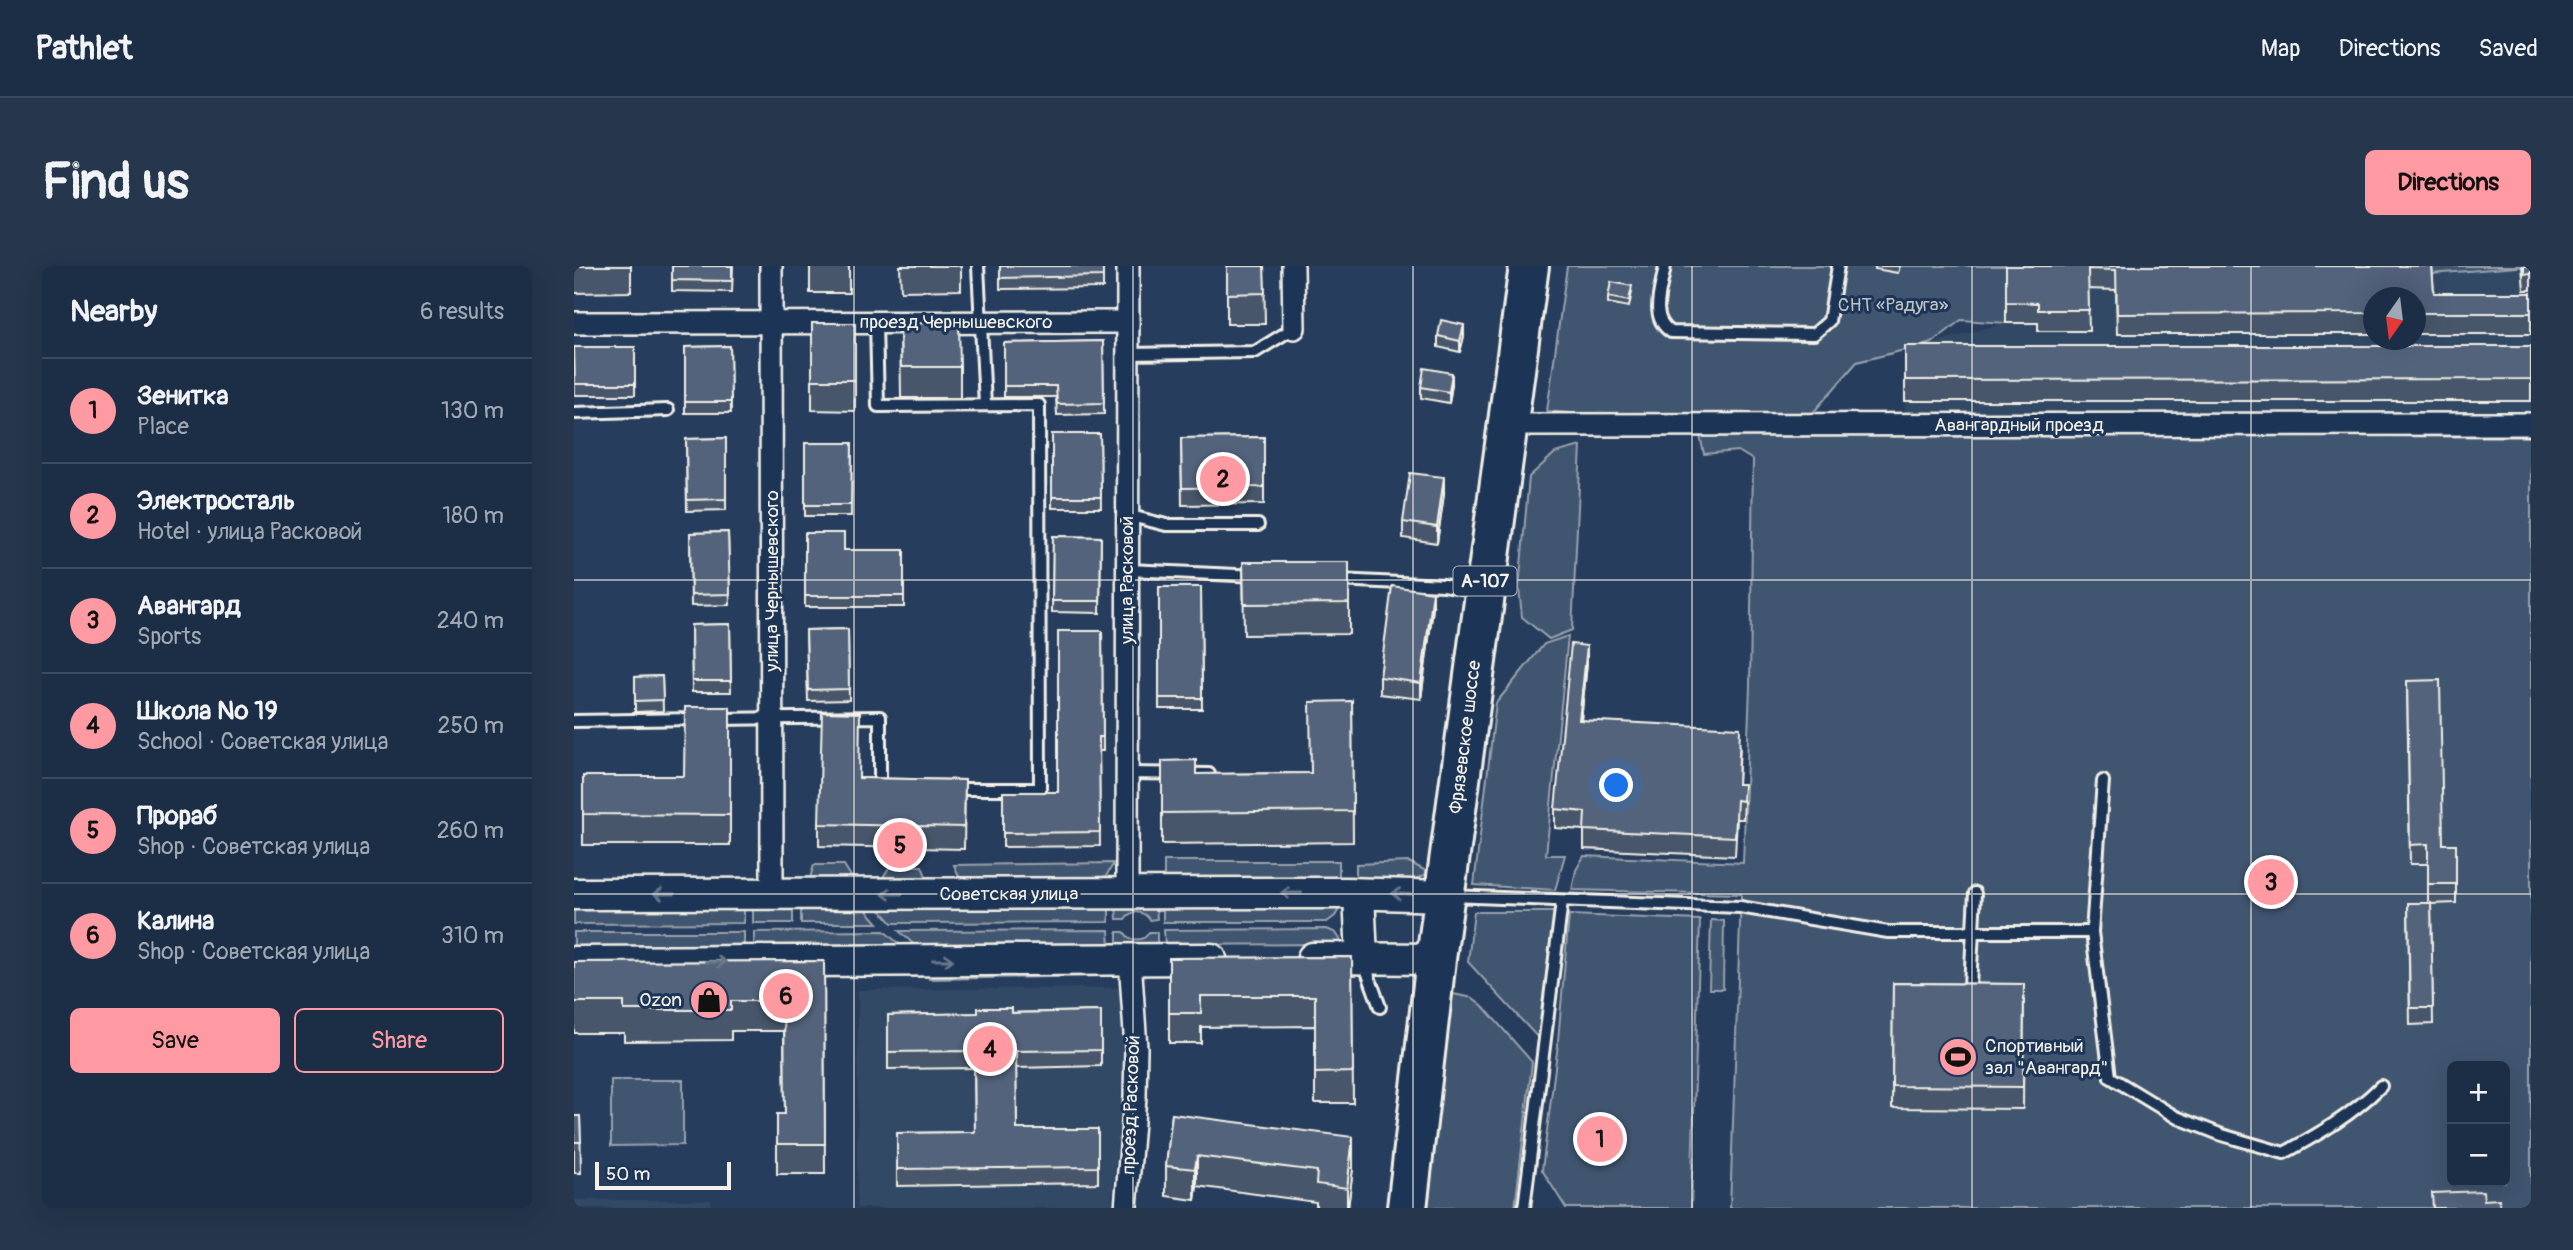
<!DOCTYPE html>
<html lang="en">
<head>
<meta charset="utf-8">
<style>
	body { margin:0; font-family:Pangolin,sans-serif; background:#25364d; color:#f1f3f6 }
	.controls { position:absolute; right:21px; bottom:21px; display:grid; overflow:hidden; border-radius:10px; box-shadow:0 7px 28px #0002 }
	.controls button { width:63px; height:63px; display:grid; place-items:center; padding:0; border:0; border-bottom:2px solid #3a4a5f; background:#1c2e46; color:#f1f3f6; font:35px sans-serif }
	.compass { position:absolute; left:1789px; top:21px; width:63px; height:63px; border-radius:50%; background:#1c2e46; box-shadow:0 7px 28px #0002; rotate:194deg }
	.scale { position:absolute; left:21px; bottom:18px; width:136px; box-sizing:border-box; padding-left:7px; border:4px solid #f4f1e8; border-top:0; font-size:19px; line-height:24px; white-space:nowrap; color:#f4f1e8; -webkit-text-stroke:5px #1d3557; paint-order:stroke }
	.you { position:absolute; left:1043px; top:520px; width:24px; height:24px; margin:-18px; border:5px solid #fff; border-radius:50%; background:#1a73e8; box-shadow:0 0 0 10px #1a73e833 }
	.badge { display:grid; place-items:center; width:46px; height:46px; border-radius:50%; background:#ff9aa2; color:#111; font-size:23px; font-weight:700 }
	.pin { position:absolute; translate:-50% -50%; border:4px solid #fff; box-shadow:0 2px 7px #0006 }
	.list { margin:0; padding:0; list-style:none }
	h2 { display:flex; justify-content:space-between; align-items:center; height:91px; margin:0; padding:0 28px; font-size:30px }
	h2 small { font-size:23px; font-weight:400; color:#a0a8b3 }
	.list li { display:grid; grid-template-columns:46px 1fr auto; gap:21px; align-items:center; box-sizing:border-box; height:105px; padding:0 28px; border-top:2px solid #3a4a5f }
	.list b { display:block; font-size:26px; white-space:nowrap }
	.list p { margin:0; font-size:23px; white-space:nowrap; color:#a0a8b3 }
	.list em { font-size:23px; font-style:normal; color:#a0a8b3 }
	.actions { display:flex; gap:14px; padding:21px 28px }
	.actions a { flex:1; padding:16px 0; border:2px solid #ff9aa2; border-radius:10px; text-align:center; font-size:24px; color:#ff9aa2 }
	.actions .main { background:#ff9aa2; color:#111 }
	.map { position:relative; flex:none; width:1957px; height:942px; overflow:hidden; border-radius:10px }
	header { display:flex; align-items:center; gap:42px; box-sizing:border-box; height:98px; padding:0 35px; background:#1c2e46; border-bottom:2px solid #3a4a5f }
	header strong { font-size:33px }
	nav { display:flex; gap:38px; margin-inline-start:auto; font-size:24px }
	.intro { display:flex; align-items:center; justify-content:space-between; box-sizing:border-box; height:168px; padding:0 42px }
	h1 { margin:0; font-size:49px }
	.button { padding:18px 32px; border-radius:10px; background:#ff9aa2; color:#111; font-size:24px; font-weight:700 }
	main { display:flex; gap:42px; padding:0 42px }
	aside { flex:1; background:#1c2e46; border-radius:10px; box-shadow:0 7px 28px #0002 }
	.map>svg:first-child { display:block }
</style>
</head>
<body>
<header>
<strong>Pathlet</strong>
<nav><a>Map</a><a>Directions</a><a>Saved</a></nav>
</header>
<div class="intro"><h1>Find us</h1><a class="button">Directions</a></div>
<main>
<aside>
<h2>Nearby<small>6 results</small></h2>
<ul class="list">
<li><span class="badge">1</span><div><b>Зенитка</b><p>Place</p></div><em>130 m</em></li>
<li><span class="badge">2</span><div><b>Электросталь</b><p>Hotel · улица Расковой</p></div><em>180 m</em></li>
<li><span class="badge">3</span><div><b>Авангард</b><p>Sports</p></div><em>240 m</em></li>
<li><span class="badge">4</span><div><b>Школа № 19</b><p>School · Советская улица</p></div><em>250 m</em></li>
<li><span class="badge">5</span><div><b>Прораб</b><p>Shop · Советская улица</p></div><em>260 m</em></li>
<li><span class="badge">6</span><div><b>Калина</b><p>Shop · Советская улица</p></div><em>310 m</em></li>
</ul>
<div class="actions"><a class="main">Save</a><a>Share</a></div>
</aside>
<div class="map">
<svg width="1957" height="942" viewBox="0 0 1957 942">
	<rect width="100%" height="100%" fill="#263d5d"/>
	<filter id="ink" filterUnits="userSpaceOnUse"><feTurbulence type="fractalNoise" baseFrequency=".0143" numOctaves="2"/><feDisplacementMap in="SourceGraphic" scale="14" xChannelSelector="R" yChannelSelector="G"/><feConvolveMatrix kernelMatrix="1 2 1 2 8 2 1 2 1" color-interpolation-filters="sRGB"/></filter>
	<g filter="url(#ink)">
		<g fill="#334966" fill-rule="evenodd">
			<path d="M1432 0 1857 8 1957 0V149L1331 148V85L1431 57ZM1800 32H1842V74H1800Z"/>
			<path d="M550 722 547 842 537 942H283L284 724Z"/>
			<rect x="0" y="934" width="137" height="8"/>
		</g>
		<g fill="#40546f" stroke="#9aa2ac" stroke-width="2" fill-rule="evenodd">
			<path d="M993 0H1432V57L1387 54 1358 77 1283 96 1237 149 1053 152 973 145Z"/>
			<path d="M1472 0H1955L1857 8Z"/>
			<path d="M1125 165 1957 171V942H1156L1167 628 998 624 1002 604 1010 590 1169 597 1176 420 1179 194 1164 185 1130 188ZM1878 800H1931V916H1878Z"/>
			<path d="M1007 180 998 364 975 373 948 351 945 322 955 211 981 187Z"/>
			<path d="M994 370 972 589H991L981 624 900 619 922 437 970 378Z"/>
			<rect x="590" y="595" width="175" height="19"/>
			<path d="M835 596 854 606C841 620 801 615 782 615V598Z"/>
			<path d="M540 597 532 610 521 613H386L380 599Z"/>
			<path d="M240 599H270L278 612H236Z"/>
			<path d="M316 600H348L353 613H308Z"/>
			<path d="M170 638V657L0 658V639Z"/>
			<rect x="179" y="638" width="40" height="19"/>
			<path d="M768 638 761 650 753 656H589V639Z"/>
			<path d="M227 639 289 640 304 657H227Z"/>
			<path d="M535 639V656L318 657 303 640Z"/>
			<path d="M542 639H582L583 653 576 654C569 644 557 644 551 653H543Z"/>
			<path d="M900 646H980L966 774 894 696Z"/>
			<path d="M995 649 1126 654 1117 942H992L968 904 983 786Z"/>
			<path d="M1137 654 1150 655 1149 723H1135Z"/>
			<path d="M753 663 762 667 769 678 591 679 590 664Z"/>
			<path d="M535 664 536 680 345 683 325 665Z"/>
			<path d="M310 665 331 683 180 684V666Z"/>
			<path d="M0 666H170V684L0 685Z"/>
			<path d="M543 666H550L556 673C565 674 571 674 575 666H583V679L543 680Z"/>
			<path d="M530 706V710L355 713V707Z"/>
			<path d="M879 728 899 732 908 739 958 796 941 942H854L875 733Z"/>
			<path d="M37 814H109V879L37 880Z"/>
		</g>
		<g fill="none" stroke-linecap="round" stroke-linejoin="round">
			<defs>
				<g id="lane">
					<path d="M404 0 411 139"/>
					<path d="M1091 0C1088 22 1074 51 1097 66L1240 68 1255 55 1264 0"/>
					<path d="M302 57 304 140 465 139 466 523H378"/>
					<path d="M554 88 681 86 720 62"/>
					<path d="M0 147 94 144"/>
					<path d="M553 249 592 259H684"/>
					<path d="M554 304 684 310"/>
					<path d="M763 314 870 319 903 325"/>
					<path d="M143 453 306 451V524H310"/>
					<path d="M0 455 123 453"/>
					<path d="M552 507 635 508V521"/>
					<path d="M1529 515 1518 666 1536 811 1602 851 1648 869 1710 887C1745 868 1778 849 1807 820"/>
					<path d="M876 630 1166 641 1314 666H1518"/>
					<path d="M789 694 806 741"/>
					<path d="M1396 720 1401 627"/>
					<path d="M950 942 988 635"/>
				</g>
				<g id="street">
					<path d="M197 0 198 629"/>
					<path d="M719 0 720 62"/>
					<path d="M0 57 554 56"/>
					<path d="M933 159 1957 158"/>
					<path d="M553 627 554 0"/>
					<path d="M552 942 561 831 562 782 556 693"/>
				</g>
				<g id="secondary">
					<path d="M0 628 772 627 870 630"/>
					<path d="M785 628 788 692"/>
					<path d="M739 692 862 693"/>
					<path d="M0 696 637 693"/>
				</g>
				<path id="highway" d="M833 942 862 693 955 0"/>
			</defs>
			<use href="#lane" stroke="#f4f1e8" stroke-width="16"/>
			<use href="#street" stroke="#f4f1e8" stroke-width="26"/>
			<use href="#secondary" stroke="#f4f1e8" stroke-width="35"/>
			<use href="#highway" stroke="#f4f1e8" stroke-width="44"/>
			<use href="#lane" stroke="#1d3557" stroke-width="10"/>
			<use href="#street" stroke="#1d3557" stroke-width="21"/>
			<use href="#secondary" stroke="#1d3557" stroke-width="30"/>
			<use href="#highway" stroke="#1d3557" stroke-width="38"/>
		</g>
		<g fill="#47566a" stroke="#f4f1e8" stroke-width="2">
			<path d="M0 0H57V26L0 27Z"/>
			<path d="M98 0H159L158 26 98 25Z"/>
			<rect x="236" y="0" width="39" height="27"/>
			<path d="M326 0H387V24L327 25Z"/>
			<path d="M426 0H529V22L426 23Z"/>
			<path d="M653 0H690L691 58H653Z"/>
			<path d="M1301 0H1326L1324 7 1301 3Z"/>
			<path d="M1432 0H1858L1860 27H1957V68H1842V32H1800V68H1543L1542 24 1514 23 1515 65H1464V57H1432Z"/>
			<path d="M1948 0H1957V24H1950Z"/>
			<path d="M1058 26 1055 41 1034 37V31Z"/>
			<path d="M238 57H281V145L238 144Z"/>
			<path d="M326 58 386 101V132H327Z"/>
			<path d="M864 70H890L886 86 864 81Z"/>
			<path d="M529 75 530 148 483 149 482 131H430V77Z"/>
			<path d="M156 80 157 147H111V81Z"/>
			<rect x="1331" y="80" width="626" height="55"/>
			<path d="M0 81H61V129H1Z"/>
			<path d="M878 118 875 137 847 132V121Z"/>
			<path d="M478 168H526L527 242H478Z"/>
			<path d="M690 171V238L608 239 607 172Z"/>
			<path d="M152 172V244L113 245 112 173Z"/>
			<path d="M231 177H278L277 250H231Z"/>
			<path d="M870 228 863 277 829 272V256Z"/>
			<path d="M154 266 156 339 117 340 116 267Z"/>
			<path d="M231 267 270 284H330V341H231Z"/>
			<path d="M479 270 527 271 526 347 478 346Z"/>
			<path d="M669 296H775V368L670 369Z"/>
			<path d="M585 321H627L628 443H585Z"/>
			<path d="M859 342 847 433 806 428V411Z"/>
			<path d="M156 358 157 426H118L117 359Z"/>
			<path d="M274 363 275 434 234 435 232 364Z"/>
			<path d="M528 365 529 485H525L526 580 429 581V526H484Z"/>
			<path d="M1013 398 1007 454 1166 480 1164 518 1170 536 1169 553H1163L1161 590 1010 583V564L981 562V543Z"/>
			<path d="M88 410 89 445 61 446V411Z"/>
			<path d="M1833 415 1869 578H1882V637L1857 638 1859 758 1836 759 1834 637H1854V598H1836Z"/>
			<path d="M778 435 779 576 588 578V495L622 508 737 507Z"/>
			<path d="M156 441V579H9V510H110Z"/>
			<path d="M285 512 391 514 390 583 245 580V558Z"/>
			<path d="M778 691 779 837H741V760L627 761V777H595V692Z"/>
			<path d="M250 695 251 908H203V848H211L210 765H157V774L50 775V767H0V696Z"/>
			<path d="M1319 717 1450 718 1449 843 1318 842Z"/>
			<path d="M527 745V800L442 802 443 863H524V917L323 920V867L401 866 400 802 314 803V749Z"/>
			<path d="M598 848 779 902 774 942H742V936L623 920 621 934 592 930V900Z"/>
			<path d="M0 850H6L7 907H0Z"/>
		</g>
		<g fill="#394656" stroke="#f4f1e8" stroke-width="2">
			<path d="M890 59V70L886 86V75Z"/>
			<path d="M878 107V118L875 137V126Z"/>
			<path d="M870 211V228L863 277V261Z"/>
			<path d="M859 326V342L847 433V417Z"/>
			<path d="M1013 380V398L1005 472V454Z"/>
			<path d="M779 871V902L774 942H773V922Z"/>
			<path d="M623 890V920L621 934V903Z"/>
		</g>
		<g fill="#52647b" stroke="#f4f1e8" stroke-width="2">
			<path d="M98 0H158V15L98 14Z"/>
			<path d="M426 0H529V10L426 12Z"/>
			<path d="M653 0H690L691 27 653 28Z"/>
			<path d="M1432 0H1858L1860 27H1957V47H1842V32H1800V47L1543 48 1542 4 1514 3 1515 44H1464V37L1432 36Z"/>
			<path d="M1950 0H1957V7L1950 8Z"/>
			<path d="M1037 16 1058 20 1055 35 1034 31Z"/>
			<path d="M867 54 890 59 886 75 864 70Z"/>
			<path d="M385 56 386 101H327L326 58Z"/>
			<rect x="238" y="57" width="43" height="57"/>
			<path d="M529 75 530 137 483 138 482 120H430V77Z"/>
			<path d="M156 80 157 136H111V81Z"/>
			<path d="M1331 80H1957V113L1331 114Z"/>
			<path d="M0 81H61V118H1Z"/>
			<path d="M850 102 878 107 875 126 847 121Z"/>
			<path d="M478 168H526L527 231H478Z"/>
			<path d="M690 171V221L608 222 607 172Z"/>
			<path d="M152 172V233L113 234 112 173Z"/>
			<path d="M231 177H278L277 239H231Z"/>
			<path d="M836 207 870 211 863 261 829 256Z"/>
			<path d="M154 266 156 328 117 329 116 267Z"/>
			<path d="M231 267H270V284H330V330H231Z"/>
			<path d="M479 270 527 271 526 335H478Z"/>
			<path d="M669 296H775V337L670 338Z"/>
			<path d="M818 320 859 326 847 417 806 411Z"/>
			<path d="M585 321H627L628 432H585Z"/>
			<path d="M156 358 157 415H118L117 359Z"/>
			<path d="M274 363 275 423 234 424 232 364Z"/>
			<path d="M484 365H528L529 471H525L526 566 429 567V526H484Z"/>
			<path d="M997 378 1013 380 1005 454 1166 462 1164 518H1170L1169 535 1163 534 1161 571 1010 564 1011 546 981 543Z"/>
			<path d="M88 410 89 434 61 435V411Z"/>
			<path d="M1866 414 1869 578H1882V618H1854V578L1836 579 1833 415Z"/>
			<path d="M778 435 779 545 588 547V495L622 494V508L737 507 736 436Z"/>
			<path d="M111 441H156V549L9 548V510H110Z"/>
			<path d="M248 446 286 447 285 512 391 514 390 561 245 558Z"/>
			<path d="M1834 637H1857L1859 742H1836Z"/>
			<path d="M778 691 779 806 741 807V730H627V747H595V692Z"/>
			<path d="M250 695 251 878H203V848H211L210 735H157V744H50V736H0V696Z"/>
			<path d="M1319 717 1450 718 1449 821 1318 820Z"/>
			<path d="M404 742H438V747L527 745V784L442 785 443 863H524V901L323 903V867L401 866 400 785 314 786V749L404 747Z"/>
			<path d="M598 848 779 871 773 922 742 918 743 905 623 890 621 903 592 900Z"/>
			<path d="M0 850H6L7 876H0Z"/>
			<path d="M1909 925 1910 934 1925 933 1926 942H1859L1858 927Z"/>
		</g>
		<defs><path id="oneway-shaft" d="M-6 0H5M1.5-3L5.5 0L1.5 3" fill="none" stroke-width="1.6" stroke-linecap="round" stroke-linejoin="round" transform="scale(1.75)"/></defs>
		<g stroke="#68778a">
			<use href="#oneway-shaft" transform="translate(717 627) rotate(180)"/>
			<use href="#oneway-shaft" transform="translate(90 628) rotate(-180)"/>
			<use href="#oneway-shaft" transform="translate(318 628) rotate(180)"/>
			<use href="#oneway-shaft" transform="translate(828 628) rotate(-178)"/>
			<use href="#oneway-shaft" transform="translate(369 694)"/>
			<use href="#oneway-shaft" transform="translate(142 696)"/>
		</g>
	</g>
	<path fill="none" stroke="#f4f1e8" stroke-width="2" stroke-opacity="0.55" d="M280 0V942M559 0V942M839 0V942M1118 0V942M1398 0V942M1677 0V942M0 314H1957M0 628H1957"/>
	<defs>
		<symbol id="shop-disc" viewBox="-11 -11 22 22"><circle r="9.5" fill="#ff9aa2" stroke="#1d3557"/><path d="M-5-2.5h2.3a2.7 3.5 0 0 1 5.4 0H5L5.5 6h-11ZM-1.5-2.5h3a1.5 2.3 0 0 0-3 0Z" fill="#111"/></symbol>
		<symbol id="stadium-disc" viewBox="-11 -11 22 22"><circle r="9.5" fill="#ff9aa2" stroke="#1d3557"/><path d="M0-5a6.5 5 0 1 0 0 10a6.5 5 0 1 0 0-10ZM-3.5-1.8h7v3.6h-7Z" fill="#111"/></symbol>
	</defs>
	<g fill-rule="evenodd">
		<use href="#shop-disc" x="113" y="712" width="44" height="44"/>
		<use href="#stadium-disc" x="1362" y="769" width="44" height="44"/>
	</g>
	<g text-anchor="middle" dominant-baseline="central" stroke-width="6" stroke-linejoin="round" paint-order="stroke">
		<rect fill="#1d3557" stroke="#b4b9bc" stroke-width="2" x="879.5" y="300.5" width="63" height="29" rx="5"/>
		<g font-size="18" font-weight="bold" fill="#f4f1e8">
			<text x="911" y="315">А-107</text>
		</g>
		<g font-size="19" fill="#bec2c4" stroke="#1d3557">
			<text x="1319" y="39">СНТ «Радуга»</text>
		</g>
		<g font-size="19" fill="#f4f1e8" stroke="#1d3557">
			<text x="382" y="56">проезд Чернышевского</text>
			<text x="1445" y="159">Авангардный проезд</text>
			<text transform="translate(553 314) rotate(-90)">улица Расковой</text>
			<text transform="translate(198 315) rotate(-90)">улица Чернышевского</text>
			<text transform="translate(891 471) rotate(-83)">Фрязевское шоссе</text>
			<text x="435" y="628">Советская улица</text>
			<text transform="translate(557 839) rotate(-88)">проезд Расковой</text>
		</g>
		<g font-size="19" fill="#f4f1e8" stroke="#1d3557" text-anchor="end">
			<text x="108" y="734">Ozon</text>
			<text x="1411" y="780" text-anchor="start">Спортивный<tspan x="1411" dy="22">зал "Авангард"</tspan></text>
		</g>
	</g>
</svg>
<div class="controls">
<button>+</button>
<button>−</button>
</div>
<svg class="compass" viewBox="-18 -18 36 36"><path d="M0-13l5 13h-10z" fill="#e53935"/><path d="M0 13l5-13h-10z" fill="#a0a8b3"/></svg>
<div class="scale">50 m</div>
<div class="you"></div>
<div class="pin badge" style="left:1026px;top:873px">1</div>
<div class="pin badge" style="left:649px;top:213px">2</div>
<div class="pin badge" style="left:1697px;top:616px">3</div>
<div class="pin badge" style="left:416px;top:783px">4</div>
<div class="pin badge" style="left:326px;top:579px">5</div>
<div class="pin badge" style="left:212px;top:730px">6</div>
</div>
</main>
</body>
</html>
